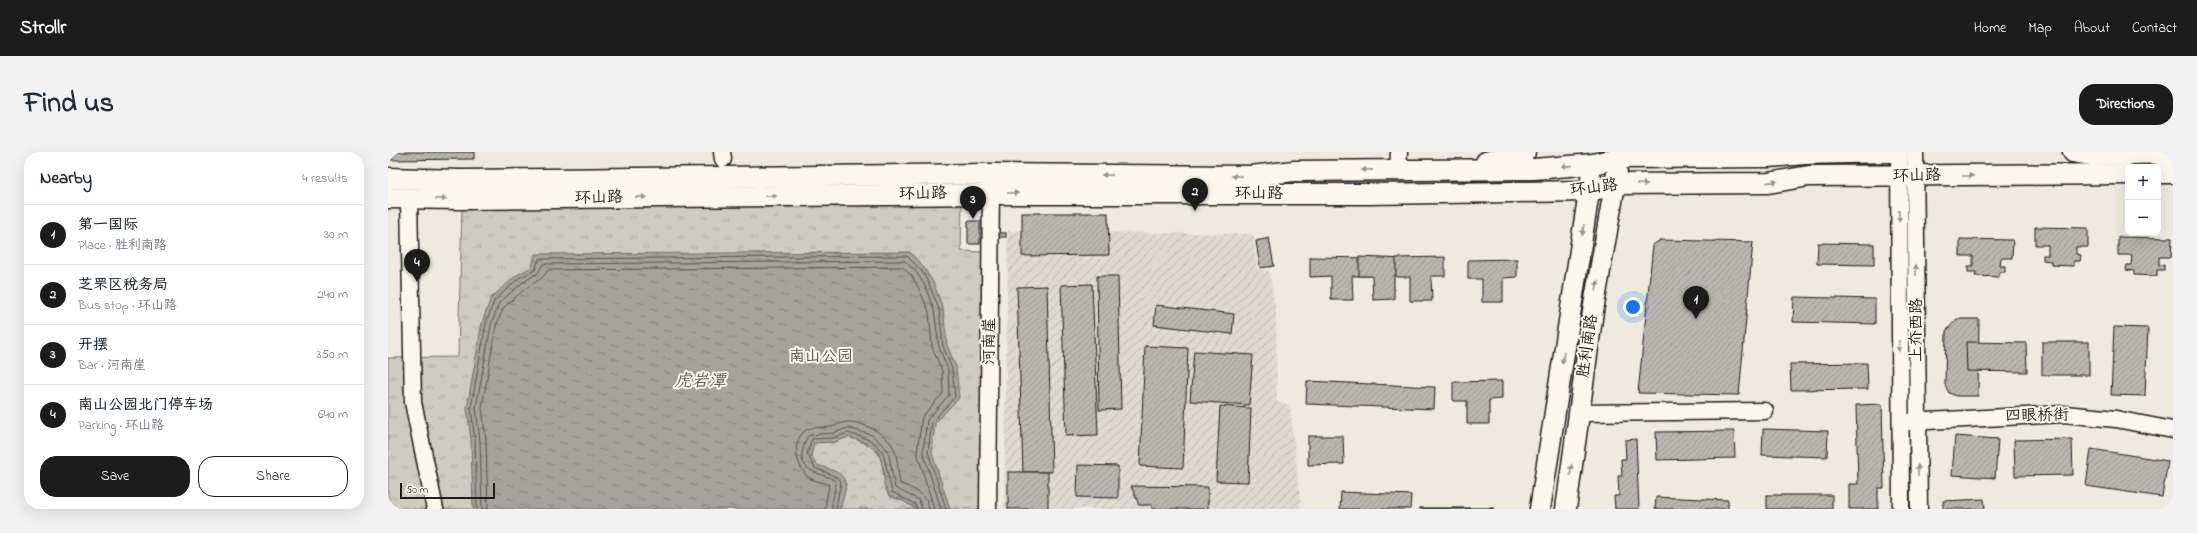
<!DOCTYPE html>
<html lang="en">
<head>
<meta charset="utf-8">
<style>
	body { margin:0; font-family:"Indie Flower","LXGW WenKai TC",sans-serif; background:#f2f2f3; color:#1f2937 }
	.controls { position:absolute; right:12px; top:12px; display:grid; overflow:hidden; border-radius:8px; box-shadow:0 4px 16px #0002 }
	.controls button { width:36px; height:36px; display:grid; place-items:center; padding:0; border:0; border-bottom:1px solid #e0e1e3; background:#fff; color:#1f2937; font:20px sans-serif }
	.scale { position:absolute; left:12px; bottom:10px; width:95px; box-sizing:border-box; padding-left:4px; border:2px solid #1c1c1c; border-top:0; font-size:11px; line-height:14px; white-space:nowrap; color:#1c1c1c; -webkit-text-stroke:3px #fbf7ec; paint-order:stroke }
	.you { position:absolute; left:1245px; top:155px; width:14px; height:14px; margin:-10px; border:3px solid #fff; border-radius:50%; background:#1a73e8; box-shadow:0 0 0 6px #1a73e833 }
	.badge { display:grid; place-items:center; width:26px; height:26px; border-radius:50%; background:#1c1c1c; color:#fff; font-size:13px; font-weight:700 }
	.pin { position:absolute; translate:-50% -33px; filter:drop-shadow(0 1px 2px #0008) }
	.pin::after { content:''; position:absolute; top:21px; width:14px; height:12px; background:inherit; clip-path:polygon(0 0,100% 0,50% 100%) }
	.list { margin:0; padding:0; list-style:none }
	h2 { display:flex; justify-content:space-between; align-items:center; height:52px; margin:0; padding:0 16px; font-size:17px }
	h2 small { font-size:13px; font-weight:400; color:#747a83 }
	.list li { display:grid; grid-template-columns:26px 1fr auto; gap:12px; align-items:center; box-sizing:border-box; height:60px; padding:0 16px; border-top:1px solid #e0e1e3 }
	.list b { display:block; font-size:15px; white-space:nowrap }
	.list p { margin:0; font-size:13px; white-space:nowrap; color:#747a83 }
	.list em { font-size:13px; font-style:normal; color:#747a83 }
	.actions { display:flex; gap:8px; padding:12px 16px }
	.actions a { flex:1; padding:9px 0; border:1px solid #1c1c1c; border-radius:16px; text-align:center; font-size:14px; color:#1c1c1c }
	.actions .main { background:#1c1c1c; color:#fff }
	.map { position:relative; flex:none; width:1785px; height:357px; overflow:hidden; border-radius:16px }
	header { display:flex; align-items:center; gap:24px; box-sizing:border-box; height:56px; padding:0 20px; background:#1c1c1c; color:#fff }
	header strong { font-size:19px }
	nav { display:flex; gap:22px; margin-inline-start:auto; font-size:14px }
	.intro { display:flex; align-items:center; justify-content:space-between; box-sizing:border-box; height:96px; padding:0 24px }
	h1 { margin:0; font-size:28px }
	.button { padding:10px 18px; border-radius:16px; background:#1c1c1c; color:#fff; font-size:14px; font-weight:700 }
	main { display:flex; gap:24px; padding:0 24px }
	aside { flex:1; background:#fff; border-radius:16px; box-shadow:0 4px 16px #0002 }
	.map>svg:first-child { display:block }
</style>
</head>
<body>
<header>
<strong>Strollr</strong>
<nav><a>Home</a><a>Map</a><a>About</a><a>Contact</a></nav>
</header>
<div class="intro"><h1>Find us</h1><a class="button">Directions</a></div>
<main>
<aside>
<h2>Nearby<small>4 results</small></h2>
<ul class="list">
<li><span class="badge">1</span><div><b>第一国际</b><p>Place · 胜利南路</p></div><em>30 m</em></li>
<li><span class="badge">2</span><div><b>芝罘区税务局</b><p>Bus stop · 环山路</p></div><em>240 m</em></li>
<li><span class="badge">3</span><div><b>开摆</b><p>Bar · 河南崖</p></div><em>350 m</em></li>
<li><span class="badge">4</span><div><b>南山公园北门停车场</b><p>Parking · 环山路</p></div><em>640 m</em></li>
</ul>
<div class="actions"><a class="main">Save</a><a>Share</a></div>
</aside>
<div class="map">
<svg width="1785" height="357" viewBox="0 0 1785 357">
	<defs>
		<pattern id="industrial-furrows" width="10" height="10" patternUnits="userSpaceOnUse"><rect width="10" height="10" fill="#dedad1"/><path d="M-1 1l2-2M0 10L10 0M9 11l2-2" fill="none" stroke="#bebab3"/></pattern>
		<pattern id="grass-tufts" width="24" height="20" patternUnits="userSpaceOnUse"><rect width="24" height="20" fill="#ceccc2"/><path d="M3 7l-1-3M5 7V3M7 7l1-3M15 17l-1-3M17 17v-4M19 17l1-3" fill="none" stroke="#b0afa6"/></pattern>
		<pattern id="forest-crowns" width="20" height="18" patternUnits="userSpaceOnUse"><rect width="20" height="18" fill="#ceccc2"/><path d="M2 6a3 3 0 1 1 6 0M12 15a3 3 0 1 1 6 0" fill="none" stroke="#b0afa6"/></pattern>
		<pattern id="water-ripples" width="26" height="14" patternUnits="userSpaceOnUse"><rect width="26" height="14" fill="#a6a39d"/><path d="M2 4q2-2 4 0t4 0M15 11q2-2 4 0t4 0" fill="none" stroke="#86847f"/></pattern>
		<pattern id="building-hatch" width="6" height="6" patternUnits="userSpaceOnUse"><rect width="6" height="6" fill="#b9b6af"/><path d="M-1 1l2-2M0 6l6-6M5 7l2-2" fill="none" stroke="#9e9c96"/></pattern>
	</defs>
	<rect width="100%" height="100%" fill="#eeeadf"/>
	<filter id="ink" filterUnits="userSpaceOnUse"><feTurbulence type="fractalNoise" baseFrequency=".025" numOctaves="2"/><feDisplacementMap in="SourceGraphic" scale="8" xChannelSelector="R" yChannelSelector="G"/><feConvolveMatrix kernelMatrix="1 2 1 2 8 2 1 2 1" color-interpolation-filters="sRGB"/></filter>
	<g filter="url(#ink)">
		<path fill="url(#industrial-furrows)" d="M620 79 863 82 866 85 869 117 881 119 888 160 889 250 902 253 913 357H616Z"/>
		<path fill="url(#grass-tufts)" stroke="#75746f" d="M574 52 573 99 595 100 592 357H0V206L70 205 74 56Z"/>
		<path fill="url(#forest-crowns)" stroke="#75746f" d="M460 285C505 299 488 309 501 344L515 349 528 357H452L458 332 429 313 423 303 426 290H447Z"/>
		<path fill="url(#water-ripples)" stroke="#6f6d69" d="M522 100 536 116 545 130 555 156 559 193 568 215 571 246 547 271 544 301 562 357H528L515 349 501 344 496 333V320L491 301 479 291 460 285 447 290 426 291 423 303 429 313C460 322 462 326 452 357H85L83 289 79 256 94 170 103 146 129 123 144 115 147 102Z"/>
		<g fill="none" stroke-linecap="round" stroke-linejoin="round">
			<g stroke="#535250" stroke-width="1">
				<path d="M89 357 87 289 83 256 98 171 106 149 131 126 147 118 151 107 519 104 533 118 541 132 551 157 555 194 564 217 567 245 544 270 540 300 558 357"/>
				<path d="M94 357 92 289 88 256 103 173 111 151 134 131 150 121 155 112 517 109 529 121 537 134 546 158 551 195 560 218 561 243 539 268 535 300 553 357"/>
				<path d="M100 357 98 288 94 256 108 174 116 155 138 136 154 126 160 118 514 115 524 124 531 137 541 160 544 195 554 219 555 241 534 265 529 300 546 357"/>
				<path d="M437 357 441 333C435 329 425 330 419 324 408 313 403 288 418 278 425 274 434 276 442 275 448 275 453 270 459 270 474 269 496 281 504 293 511 304 509 319 512 331 524 337 540 341 541 357"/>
				<path d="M443 357 448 330C437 319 408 324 415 296 417 291 417 286 422 283L445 281 460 276 484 283 500 298 507 336 531 348 534 357"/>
				<path d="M448 357C452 322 463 331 427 316L419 302 424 287 446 286 460 281 482 288 495 300 504 340 527 352 529 357"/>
			</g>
		</g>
		<g fill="url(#building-hatch)" stroke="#1c1c1c">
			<path d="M0 0H86V7L0 8Z"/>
			<path d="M634 61H720L721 103 634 104Z"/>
			<rect x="580" y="69" width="12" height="23"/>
			<path d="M1647 75 1700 76V95H1688V102L1693 103 1692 109H1686V114L1663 113V109L1655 108V103H1660V93H1647Z"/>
			<rect x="596" y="81" width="22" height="4"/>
			<path d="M1730 85 1784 86 1783 105H1771V113H1776V118H1769V124L1746 123V119L1738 118 1739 113H1743L1744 103H1730Z"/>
			<path d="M881 86 886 114 872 116 868 89Z"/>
			<path d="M1572 87 1625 88 1624 106H1613L1612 114H1617V120H1611V125L1587 124 1588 120H1580V114H1585V104H1572Z"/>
			<path d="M1272 88 1365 90 1351 243 1250 241 1265 93Z"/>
			<path d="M1430 91 1486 92V113L1429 112Z"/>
			<path d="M922 105 985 106V124H964L965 148H943V124L922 125Z"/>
			<path d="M971 105 1019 107 1020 123H1006V147L985 148 984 124H971Z"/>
			<path d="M1057 105V124H1043L1044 149H1022V125H1008V106Z"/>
			<path d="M1129 107V125L1115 126V150H1094V127H1080V108Z"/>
			<path d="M709 124H730L733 257 711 258Z"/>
			<path d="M704 132 710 283 678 284 673 133Z"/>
			<path d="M659 134 664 320H635L629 135Z"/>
			<path d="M1406 145 1487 147V172L1405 170Z"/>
			<path d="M768 153 846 162 844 182 766 173Z"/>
			<path d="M1569 167H1591L1590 244H1568L1561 241 1557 233 1558 179Z"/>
			<path d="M1726 175 1760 176 1757 244 1723 243Z"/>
			<path d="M1578 190 1638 191 1639 220 1579 219Z"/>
			<rect x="1654" y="190" width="47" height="33"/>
			<path d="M757 194 800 196 795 316 752 314Z"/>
			<path d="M806 199 865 203 861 253 802 249Z"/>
			<path d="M1479 211 1480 237 1403 238 1402 212Z"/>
			<path d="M919 229 1047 235 1046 257 918 252Z"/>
			<path d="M1114 229V247L1101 248V272H1079V249H1065V230Z"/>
			<path d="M1494 252 1496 336H1490V357H1461V332H1470L1468 253Z"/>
			<path d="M832 254 863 256 860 330 828 329Z"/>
			<path d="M1375 277 1440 279 1439 305 1374 303Z"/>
			<path d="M1346 279 1347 306 1269 308 1268 280Z"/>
			<path d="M920 284H955L956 312 920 313Z"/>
			<path d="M1567 284 1610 287 1607 326 1564 323Z"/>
			<path d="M1248 287 1251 357H1227L1226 344H1231L1230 324H1234L1233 307H1238L1237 288Z"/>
			<path d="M1684 287 1685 323 1627 324 1626 288Z"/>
			<path d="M1703 297 1780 309 1774 345 1698 334Z"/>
			<path d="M690 313 730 314V346L689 345Z"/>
			<rect x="620" y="320" width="40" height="37"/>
			<path d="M743 334 820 335V357H764V353H751Z"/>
			<path d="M953 340 1023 343 1022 357H952Z"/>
			<rect x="1379" y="343" width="65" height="14"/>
			<path d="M1268 345 1340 348V357H1267Z"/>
			<path d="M1596 347 1597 357H1555V349Z"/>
			<rect x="1032" y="356" width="74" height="1"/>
		</g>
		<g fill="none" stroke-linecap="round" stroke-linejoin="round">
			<defs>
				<g id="minor">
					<path d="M334 0 335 7"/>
					<path d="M1511 0 1513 357"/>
					<path d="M1527 0 1531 357"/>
					<path d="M1010 18 1011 0"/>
					<path d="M21 46 25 250 47 357"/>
					<path d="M1191 261 1377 259"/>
					<path d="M1519 270 1676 262 1728 267 1785 278"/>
					<path d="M600 357 603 31"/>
				</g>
				<g id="major">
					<path d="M1685 0 1705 3 1785 1"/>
					<path d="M1098 10 1137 0"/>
					<path d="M1770 21H1785"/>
					<path d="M0 26 72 28 603 22 863 24 906 19 1146 17 1205 12 1231 6 1380 5 1417 2 1503 0"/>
					<path d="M0 46 72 47 603 42H980L1202 39 1228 32 1380 31 1421 24 1740 22"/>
					<path d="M1152 357 1203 27"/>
					<path d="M1178 357 1205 159 1229 21"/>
				</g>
			</defs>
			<use href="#minor" stroke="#1c1c1c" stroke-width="19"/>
			<use href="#major" stroke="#1c1c1c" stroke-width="23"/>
			<use href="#minor" stroke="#fbf7ec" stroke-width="16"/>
			<use href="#major" stroke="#fbf7ec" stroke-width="20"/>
		</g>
		<defs><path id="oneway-solid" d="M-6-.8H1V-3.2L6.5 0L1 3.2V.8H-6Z"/></defs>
		<g fill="#97948e">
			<use href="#oneway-solid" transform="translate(1179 14) rotate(175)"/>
			<use href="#oneway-solid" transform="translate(979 18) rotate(179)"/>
			<use href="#oneway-solid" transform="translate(719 23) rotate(-179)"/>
			<use href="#oneway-solid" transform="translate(849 24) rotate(-179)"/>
			<use href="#oneway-solid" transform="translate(1580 24)"/>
			<use href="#oneway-solid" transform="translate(1384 30) rotate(-7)"/>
			<use href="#oneway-solid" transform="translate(1254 32)"/>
			<use href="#oneway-solid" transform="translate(625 41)"/>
			<use href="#oneway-solid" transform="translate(383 44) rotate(-1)"/>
			<use href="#oneway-solid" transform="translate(253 45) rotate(-1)"/>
			<use href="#oneway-solid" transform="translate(53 47) rotate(1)"/>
			<use href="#oneway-solid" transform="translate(1511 64) rotate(90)"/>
			<use href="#oneway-solid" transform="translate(1195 78) rotate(99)"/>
			<use href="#oneway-solid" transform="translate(1528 118) rotate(-91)"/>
			<use href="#oneway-solid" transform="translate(1209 134) rotate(-80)"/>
			<use href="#oneway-solid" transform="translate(1511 194) rotate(90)"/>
			<use href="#oneway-solid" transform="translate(1175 206) rotate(99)"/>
			<use href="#oneway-solid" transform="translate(1183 318) rotate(-82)"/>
			<use href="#oneway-solid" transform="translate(1530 318) rotate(-91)"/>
		</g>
	</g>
	<g text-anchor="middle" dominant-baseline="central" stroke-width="4" stroke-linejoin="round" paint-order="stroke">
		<g font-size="16" fill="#1c1c1c" stroke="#fbf7ec">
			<text transform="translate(1529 24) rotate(-1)">环山路</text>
			<text transform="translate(1206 36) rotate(-7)">环山路</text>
			<text transform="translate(535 42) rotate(-1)">环山路</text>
			<text x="871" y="42">环山路</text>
			<text transform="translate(211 46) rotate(-1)">环山路</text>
			<text transform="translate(1529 178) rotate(-90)">上夼西路</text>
			<text transform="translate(602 189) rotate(-90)">河南崖</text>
			<text transform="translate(1200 194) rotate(-82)">胜利南路</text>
			<text transform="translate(1649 264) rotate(-1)">四眼桥街</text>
		</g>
		<g font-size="16" fill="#51514e" stroke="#fbf7ec">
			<text x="433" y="205">南山公园</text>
		</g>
		<g font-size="17" font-style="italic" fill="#5a5956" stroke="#fbf7ec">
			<text x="312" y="229">虎岩潭</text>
		</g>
	</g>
</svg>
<div class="controls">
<button>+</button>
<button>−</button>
</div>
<div class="scale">50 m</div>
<div class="you"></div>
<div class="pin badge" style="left:1308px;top:167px">1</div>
<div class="pin badge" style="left:807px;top:59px">2</div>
<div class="pin badge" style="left:585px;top:67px">3</div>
<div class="pin badge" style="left:29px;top:130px">4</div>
</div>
</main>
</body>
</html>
